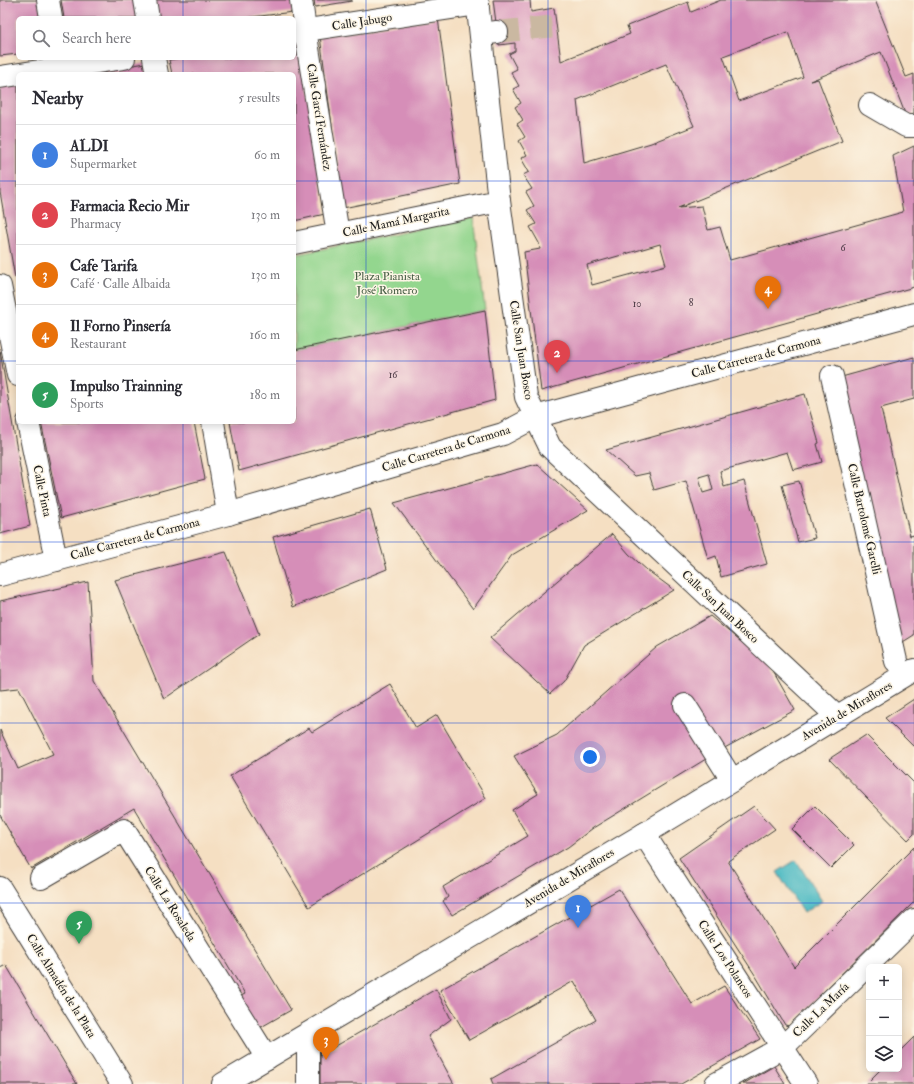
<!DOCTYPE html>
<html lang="en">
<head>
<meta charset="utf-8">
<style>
	body { margin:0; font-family:"IM FELL Double Pica",serif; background:#f2f2f3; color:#2b2b33 }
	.controls { position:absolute; right:12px; bottom:12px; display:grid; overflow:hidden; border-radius:6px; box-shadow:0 2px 10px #0003 }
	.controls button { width:36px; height:36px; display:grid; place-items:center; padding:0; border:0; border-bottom:1px solid #e1e1e2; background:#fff; color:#2b2b33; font:20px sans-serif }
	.you { position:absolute; left:590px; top:757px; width:14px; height:14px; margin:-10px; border:3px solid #fff; border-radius:50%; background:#1a73e8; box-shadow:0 0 0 6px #1a73e833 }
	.badge { display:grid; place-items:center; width:26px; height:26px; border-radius:50%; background:#b5179e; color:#fff; font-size:13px; font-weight:700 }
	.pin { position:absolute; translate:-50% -33px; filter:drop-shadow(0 1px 2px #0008) }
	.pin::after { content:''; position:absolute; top:21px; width:14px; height:12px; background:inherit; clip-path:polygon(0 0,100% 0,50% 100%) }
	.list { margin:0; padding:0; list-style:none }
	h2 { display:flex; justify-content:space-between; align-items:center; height:52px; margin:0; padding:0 16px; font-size:17px }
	h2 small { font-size:13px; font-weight:400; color:#7c7c81 }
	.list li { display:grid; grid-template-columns:26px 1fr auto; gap:12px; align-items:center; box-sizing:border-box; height:60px; padding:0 16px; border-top:1px solid #e1e1e2 }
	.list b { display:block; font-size:15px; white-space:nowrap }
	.list p { margin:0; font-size:13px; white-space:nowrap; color:#7c7c81 }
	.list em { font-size:13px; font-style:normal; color:#7c7c81 }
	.icon { flex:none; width:22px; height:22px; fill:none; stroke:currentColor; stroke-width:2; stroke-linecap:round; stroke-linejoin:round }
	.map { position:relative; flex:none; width:914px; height:1084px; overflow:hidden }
	.search { position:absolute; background:#fff; box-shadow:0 2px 10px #0003; left:16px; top:16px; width:280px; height:44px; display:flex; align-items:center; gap:10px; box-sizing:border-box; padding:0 14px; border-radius:6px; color:#7c7c81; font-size:15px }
	.panel { position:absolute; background:#fff; box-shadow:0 2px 10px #0003; left:16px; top:72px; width:280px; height:352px; border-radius:6px }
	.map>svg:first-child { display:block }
</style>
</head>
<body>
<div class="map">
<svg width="914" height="1084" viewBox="0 0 914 1084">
	<rect width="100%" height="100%" fill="#fcf5e5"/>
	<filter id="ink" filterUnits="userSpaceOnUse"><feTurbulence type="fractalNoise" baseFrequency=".025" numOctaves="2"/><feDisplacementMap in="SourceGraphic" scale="8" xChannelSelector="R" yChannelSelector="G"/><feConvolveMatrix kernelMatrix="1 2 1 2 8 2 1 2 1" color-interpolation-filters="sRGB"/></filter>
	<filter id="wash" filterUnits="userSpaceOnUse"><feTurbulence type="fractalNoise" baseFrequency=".012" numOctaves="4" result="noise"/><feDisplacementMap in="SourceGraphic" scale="16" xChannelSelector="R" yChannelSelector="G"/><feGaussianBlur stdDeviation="0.9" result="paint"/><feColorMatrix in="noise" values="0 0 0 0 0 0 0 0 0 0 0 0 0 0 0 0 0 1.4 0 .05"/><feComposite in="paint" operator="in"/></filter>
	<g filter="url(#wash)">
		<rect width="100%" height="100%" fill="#f5dfc2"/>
		<path fill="#93d68e" stroke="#587955" d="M473 218 485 310 294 350V255Z"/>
		<path fill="#4bbac3" stroke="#346b70" d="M796 860 822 901 803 913 777 872Z"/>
		<g id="blocks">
			<g fill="#d68eb8" fill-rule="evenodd">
				<path d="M0 0H39L42 18H18V54L0 56Z"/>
				<path d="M61 0H134L138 18H64Z"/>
				<path d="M155 0H292L293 12 244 18H158Z"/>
				<path d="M314 0H352V1L315 7Z"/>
				<path d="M493 0H530L531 12 554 8 561 61 630 34 627 26 688 2 691 12 721 0H875L906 77 914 74V113L906 116 881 52 810 81 818 79 842 141 678 208 702 206 708 230 720 227 730 260 903 212 893 156 914 146V287L541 391 524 252 540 249 539 243 530 227 536 224 527 210 534 206 526 192 532 189 523 175 529 172 521 158 527 155 519 141 525 137 517 124 523 120 515 107 521 103 513 89 519 86 511 72 517 69 509 54 515 51V43L499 45ZM788 32 803 77 739 101 723 56ZM666 64 694 126 651 143 584 163 577 100ZM660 244 666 265 592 285 587 265Z"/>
				<path d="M438 18 460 184 343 208 320 36Z"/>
				<path d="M300 41 325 214 294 221V74H172L169 60 181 58H294V42Z"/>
				<path d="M146 63 148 74H85V73Z"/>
				<path d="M18 84V277L15 278 0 192V87Z"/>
				<path d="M485 310 495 400 239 471 230 422H294V350Z"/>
				<path d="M0 351 30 526 0 534Z"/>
				<path d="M914 357V399L881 408 910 536 914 535V635L898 645 838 378Z"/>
				<path d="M805 394 819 443 817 444 822 462 793 470 787 452 720 471 724 487 744 481 767 564 721 577 716 556 708 559 686 481 654 490 649 473 635 476 606 450ZM709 474 713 490 703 493 699 477Z"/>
				<path d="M41 422H194L205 479 61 518Z"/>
				<path d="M537 464 588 510 512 555 473 609 394 503Z"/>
				<path d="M799 481 815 538 798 542 782 485Z"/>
				<path d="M370 509 387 569 293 607 273 537Z"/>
				<path d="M612 534 629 554 647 570 674 590 584 645 564 681 550 694 490 638Z"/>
				<path d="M226 552 259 634 164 699 115 580Z"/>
				<path d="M88 582 94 681 291 1010 256 1030 237 998 245 994 134 808 31 869 0 815V730L18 769 53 754 19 688 0 690V601Z"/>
				<path d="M710 616 770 666 795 710 719 751 593 828 568 847 452 915 443 901 448 897 443 887 528 836 512 810 538 794 514 756 557 735 657 647Z"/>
				<path d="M390 684 416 728 437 715 486 798 309 907 230 776 309 728 312 732Z"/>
				<path d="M914 699V747L885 718Z"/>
				<path d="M866 735 914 783V834L908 840 829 759Z"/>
				<path d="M754 806 775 829 728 861 794 967 914 847V902L789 1026 785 1025 757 978 679 858Z"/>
				<path d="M815 806 854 845 831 868 792 829Z"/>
				<path d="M619 889 692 1004 724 986 760 1039 681 1084H493L491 1079 596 1020 574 981 469 1040 440 990Z"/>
				<path d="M6 965 77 1084H0V968Z"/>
				<path d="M436 989 451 1019 428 1036 454 1084H320V1055Z"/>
				<path d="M914 1037V1084H866L881 1069H899V1052Z"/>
				<path d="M774 1066 785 1084H743Z"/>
			</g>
		</g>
	</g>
	<g filter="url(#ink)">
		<use href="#blocks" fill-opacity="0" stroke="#3d3935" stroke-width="1"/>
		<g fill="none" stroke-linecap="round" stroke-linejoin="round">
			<path stroke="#cab8a1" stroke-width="22" stroke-dasharray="22 11" stroke-linecap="butt" d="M497 32 556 26"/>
			<defs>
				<g id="street">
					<path d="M48 0 51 18"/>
					<path d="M145 0 148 18"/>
					<path d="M301 0 305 30 338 234"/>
					<path d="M294 32 478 4"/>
					<path d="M481 34 497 32"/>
					<path d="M154 58 157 74"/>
					<path d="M0 77 124 58"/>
					<path d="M870 105 906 126H914"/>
					<path d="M294 243 499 201"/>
					<path d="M0 286 18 375"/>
					<path d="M832 376 896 661"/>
					<path d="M28 422 56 560"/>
					<path d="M213 422 228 514"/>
					<path d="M685 705 732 780"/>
					<path d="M644 834 806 1084"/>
					<path d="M41 878 124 830 267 1058"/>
					<path d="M308 1084V1034"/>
					<path d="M716 1084 783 1047 914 920"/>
				</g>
				<g id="secondary">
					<path d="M477 0 499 201 526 397 550 447 838 717"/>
					<path d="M0 575 228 514 503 434 535 417 914 314"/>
					<path d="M0 888 122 1084"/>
					<path d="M223 1084 644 834 914 670"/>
				</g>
			</defs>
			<use href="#street" stroke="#3d3935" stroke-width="24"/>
			<use href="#secondary" stroke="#3d3935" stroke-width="24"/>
			<use href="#street" stroke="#fff" stroke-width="22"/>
			<use href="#secondary" stroke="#fff" stroke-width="22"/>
		</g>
	</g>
	<path fill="none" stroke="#1d4ed8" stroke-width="1" stroke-opacity="0.55" d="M183 0V18M366 0V1084M548 0V1084M731 0V1084M183 58V74M0 181H18M294 181H914M0 361H18M294 361H914M183 422V1084M0 542H914M0 723H914M0 903H914"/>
	<g text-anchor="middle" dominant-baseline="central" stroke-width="3" stroke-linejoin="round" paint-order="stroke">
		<g font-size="10" fill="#4a3843">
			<text x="843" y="248">6</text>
			<text x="691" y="303">8</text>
			<text x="637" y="304">10</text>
			<text x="393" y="375">16</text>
		</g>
		<g font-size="12" fill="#1c1c1c" stroke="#fcf5e5">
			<text transform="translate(362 22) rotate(-9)">Calle Jabugo</text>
			<text transform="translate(319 117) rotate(81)">Calle Garcí Fernández</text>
			<text transform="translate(396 222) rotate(-12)">Calle Mamá Margarita</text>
			<text transform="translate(521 350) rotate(81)">Calle San Juan Bosco</text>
			<text transform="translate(756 357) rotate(-15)">Calle Carretera de Carmona</text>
			<text transform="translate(446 449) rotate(-17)">Calle Carretera de Carmona</text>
			<text transform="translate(42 491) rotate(78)">Calle Pinta</text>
			<text transform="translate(864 519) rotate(77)">Calle Bartolomé Garelli</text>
			<text transform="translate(135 539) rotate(-15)">Calle Carretera de Carmona</text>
			<text transform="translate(720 607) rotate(43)">Calle San Juan Bosco</text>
			<text transform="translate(847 711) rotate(-31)">Avenida de Miraflores</text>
			<text transform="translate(569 878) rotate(-31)">Avenida de Miraflores</text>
			<text transform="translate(170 904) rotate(58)">Calle La Rosaleda</text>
			<text transform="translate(725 959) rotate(57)">Calle Los Polancos</text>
			<text transform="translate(61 986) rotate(58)">Calle Almadén de la Plata</text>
			<text transform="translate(821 1010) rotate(-44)">Calle La María</text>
		</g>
		<g font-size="12" fill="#465d44" stroke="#fcf5e5">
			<text x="387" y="276">Plaza Pianista<tspan x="387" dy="14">José Romero</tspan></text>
		</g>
	</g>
</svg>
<div class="controls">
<button>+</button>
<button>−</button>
<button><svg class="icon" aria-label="layers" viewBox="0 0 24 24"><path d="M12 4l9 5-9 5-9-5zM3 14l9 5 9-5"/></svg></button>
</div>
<div class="you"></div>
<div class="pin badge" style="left:578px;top:928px;background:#3f7fe0">1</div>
<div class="pin badge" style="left:557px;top:373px;background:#e0444e">2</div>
<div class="pin badge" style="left:326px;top:1060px;background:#e8710a">3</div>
<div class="pin badge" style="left:768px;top:309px;background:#e8710a">4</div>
<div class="pin badge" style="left:79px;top:944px;background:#2e9e5b">5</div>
<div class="search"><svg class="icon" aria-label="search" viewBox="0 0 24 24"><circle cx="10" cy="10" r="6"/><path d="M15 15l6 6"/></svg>Search here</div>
<section class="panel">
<h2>Nearby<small>5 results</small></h2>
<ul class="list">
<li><span class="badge" style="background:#3f7fe0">1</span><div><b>ALDI</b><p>Supermarket</p></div><em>60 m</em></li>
<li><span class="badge" style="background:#e0444e">2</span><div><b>Farmacia Recio Mir</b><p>Pharmacy</p></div><em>130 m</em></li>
<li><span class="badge" style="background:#e8710a">3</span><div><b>Cafe Tarifa</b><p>Café · Calle Albaida</p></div><em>130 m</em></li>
<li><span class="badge" style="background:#e8710a">4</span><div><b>Il Forno Pinsería</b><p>Restaurant</p></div><em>160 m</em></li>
<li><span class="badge" style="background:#2e9e5b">5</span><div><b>Impulso Trainning</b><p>Sports</p></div><em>180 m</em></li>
</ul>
</section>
</div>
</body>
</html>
